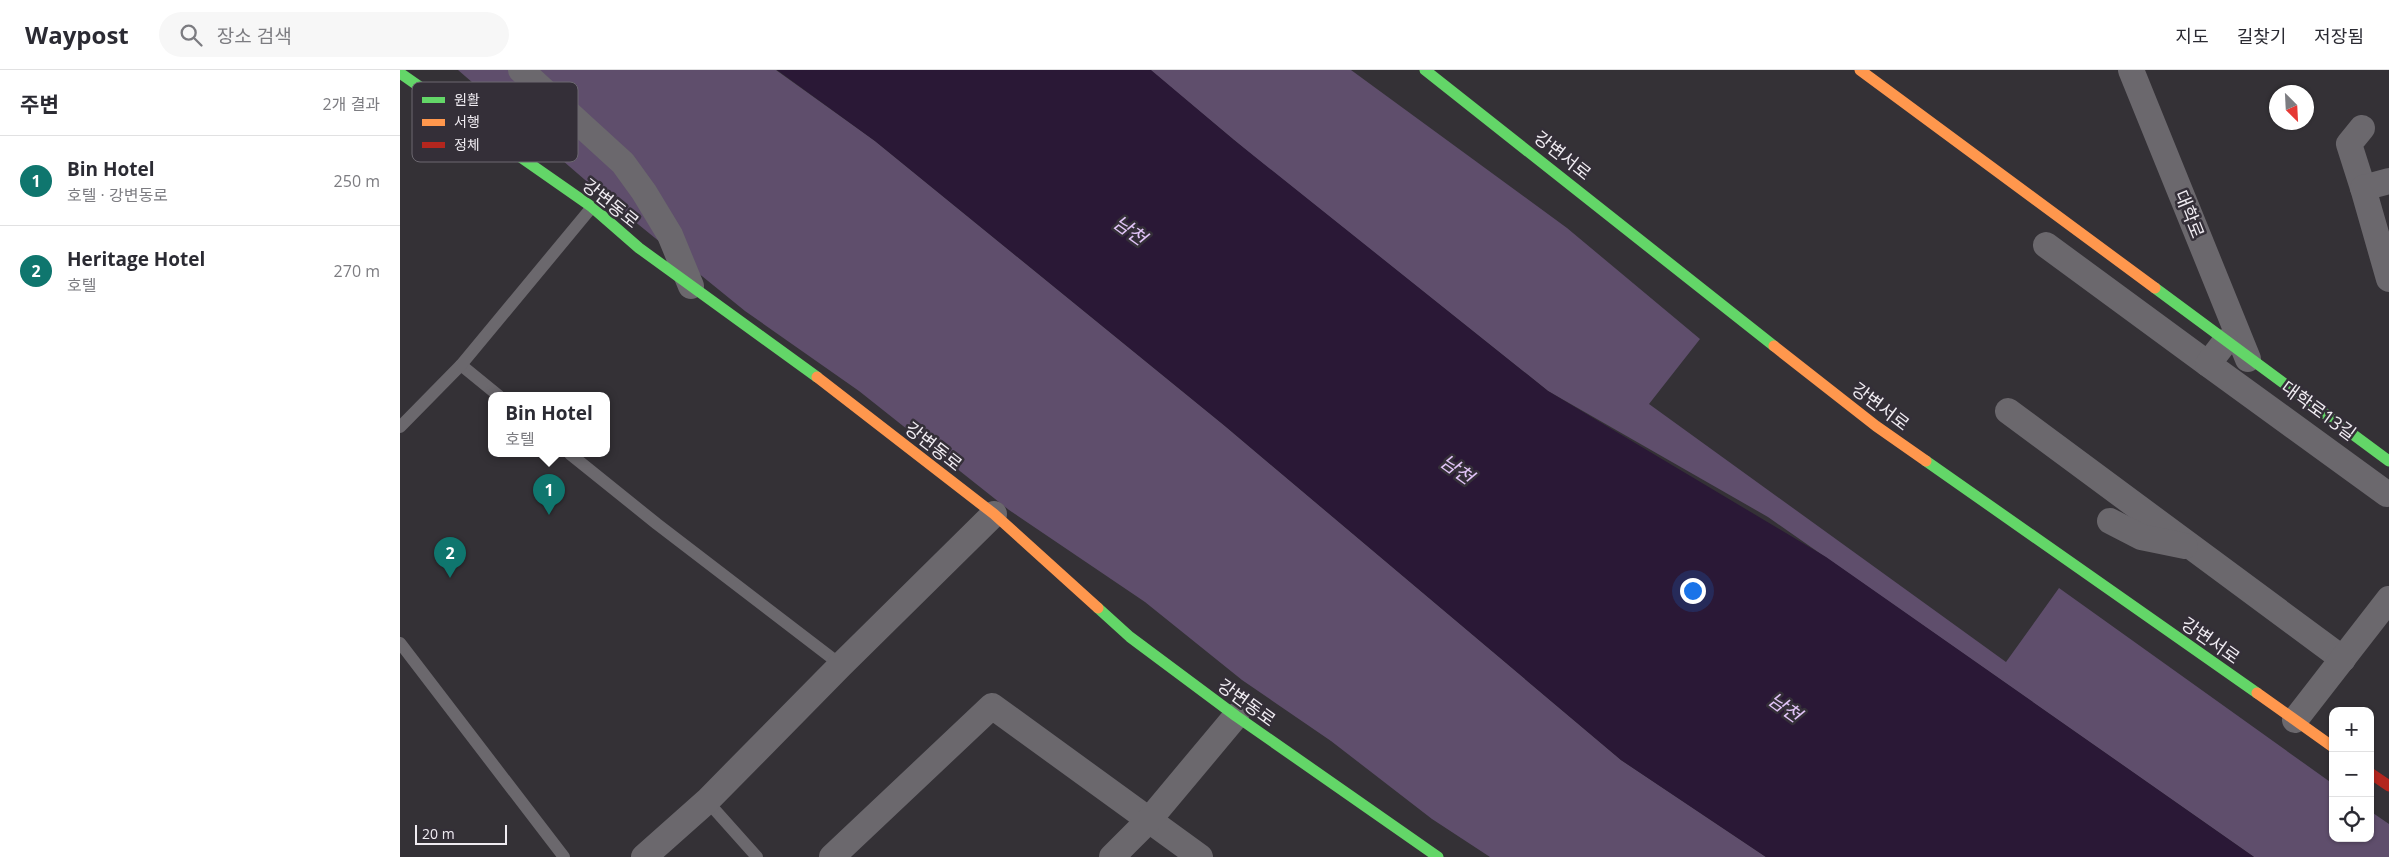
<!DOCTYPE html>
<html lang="ko">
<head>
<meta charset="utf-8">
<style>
	body { margin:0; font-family:"Open Sans","Noto Sans KR",sans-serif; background:#f7f7f7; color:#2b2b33 }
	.controls { position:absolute; right:15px; bottom:15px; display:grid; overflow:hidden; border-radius:10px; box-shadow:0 1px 4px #0004 }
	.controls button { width:45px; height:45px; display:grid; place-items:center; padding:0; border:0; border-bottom:1px solid #e1e1e2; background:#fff; color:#2b2b33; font:25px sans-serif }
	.compass { position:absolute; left:1869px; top:15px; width:45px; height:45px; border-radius:50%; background:#fff; box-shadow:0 1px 4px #0004; rotate:156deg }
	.scale { position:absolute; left:15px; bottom:12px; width:92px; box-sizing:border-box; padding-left:5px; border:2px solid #f0ecf2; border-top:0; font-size:14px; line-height:18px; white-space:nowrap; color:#f0ecf2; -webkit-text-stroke:4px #342f38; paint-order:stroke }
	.you { position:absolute; left:1292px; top:520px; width:18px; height:18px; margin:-12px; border:4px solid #fff; border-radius:50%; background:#1a73e8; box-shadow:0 0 0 8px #1a73e833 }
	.badge { display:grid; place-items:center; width:32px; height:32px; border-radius:50%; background:#0f766e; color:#fff; font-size:16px; font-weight:700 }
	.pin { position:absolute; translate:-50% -41px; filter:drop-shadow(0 1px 2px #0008) }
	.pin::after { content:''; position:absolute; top:26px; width:18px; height:15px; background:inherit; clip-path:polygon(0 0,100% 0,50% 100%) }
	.popup { position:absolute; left:88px; top:322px; width:122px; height:65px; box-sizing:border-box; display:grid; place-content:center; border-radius:10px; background:#fff; filter:drop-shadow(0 1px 4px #0005); font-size:16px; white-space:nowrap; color:#7c7c81 }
	.popup b { font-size:19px; color:#2b2b33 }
	.popup::after { content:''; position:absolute; left:50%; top:100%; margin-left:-10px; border:10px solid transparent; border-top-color:#fff }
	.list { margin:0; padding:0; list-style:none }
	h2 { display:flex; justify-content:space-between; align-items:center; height:65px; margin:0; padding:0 20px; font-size:21px }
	h2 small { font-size:16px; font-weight:400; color:#7c7c81 }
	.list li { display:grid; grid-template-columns:32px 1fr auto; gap:15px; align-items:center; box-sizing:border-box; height:90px; padding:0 20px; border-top:1px solid #e1e1e2 }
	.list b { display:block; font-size:19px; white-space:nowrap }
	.list p { margin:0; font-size:16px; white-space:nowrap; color:#7c7c81 }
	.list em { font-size:16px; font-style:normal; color:#7c7c81 }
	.icon { flex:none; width:28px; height:28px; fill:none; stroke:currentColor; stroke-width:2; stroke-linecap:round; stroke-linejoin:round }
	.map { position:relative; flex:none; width:1989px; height:787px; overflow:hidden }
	header { display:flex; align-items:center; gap:30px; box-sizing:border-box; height:70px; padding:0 25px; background:#fff; border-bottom:1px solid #e1e1e2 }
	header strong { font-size:24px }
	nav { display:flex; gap:28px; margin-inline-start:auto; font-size:18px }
	.search { width:350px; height:45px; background:#f7f7f7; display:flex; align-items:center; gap:12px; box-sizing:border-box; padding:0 18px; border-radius:28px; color:#7c7c81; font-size:19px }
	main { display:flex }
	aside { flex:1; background:#fff }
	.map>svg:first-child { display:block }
</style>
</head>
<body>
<header>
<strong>Waypost</strong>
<div class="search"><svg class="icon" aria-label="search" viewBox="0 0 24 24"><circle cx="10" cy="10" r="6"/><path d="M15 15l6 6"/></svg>장소 검색</div>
<nav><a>지도</a><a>길찾기</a><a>저장됨</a></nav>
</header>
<main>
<aside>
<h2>주변<small>2개 결과</small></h2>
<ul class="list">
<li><span class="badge">1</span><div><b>Bin Hotel</b><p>호텔 · 강변동로</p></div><em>250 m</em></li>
<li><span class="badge">2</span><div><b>Heritage Hotel</b><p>호텔</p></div><em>270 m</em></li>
</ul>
</aside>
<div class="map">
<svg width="1989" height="787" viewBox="0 0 1989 787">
	<rect width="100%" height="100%" fill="#343136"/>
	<g fill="#5f4e6c">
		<path d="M58 0H376L475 71 825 356 1221 690 1366 787H1090L1032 749 931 671 842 610 745 532 609 440 459 321 345 241 207 129Z"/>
		<path d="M750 0H951L1167 158 1300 269 1249 334 1606 592 1659 518 1933 714V768H1970V741L1989 754V787H1854L1368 447 1148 321 852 85Z"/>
	</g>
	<path fill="#2a1836" d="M377 0H751L834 70 1148 321 1426 487 1854 787H1366L1221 690 825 356 475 71Z"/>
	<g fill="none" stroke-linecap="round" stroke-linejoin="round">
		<g stroke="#6b686d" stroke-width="12">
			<path d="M61 295 99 326"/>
			<path d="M0 357 61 295 192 137"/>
			<path d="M170 384 257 454 441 595"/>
			<path d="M0 573 164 787"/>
			<path d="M307 731 357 787"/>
		</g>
		<g stroke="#6b686d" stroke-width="26">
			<path d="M121 0 223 93 244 122 270 165 291 216"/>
			<path d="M1731 0 1848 289"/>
			<path d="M1962 58 1949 74 1963 118"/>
			<path d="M1989 111 1963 118 1989 209"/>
			<path d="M1646 175 1808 294"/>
			<path d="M1825 272 1808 294 1987 424"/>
			<path d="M1608 341 1943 589"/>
			<path d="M1710 451 1741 467 1785 476"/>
			<path d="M1895 650 1989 529"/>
			<path d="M244 787 307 731 441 595 594 444"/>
			<path d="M432 787 592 636 800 787"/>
			<path d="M712 787 749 750 836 646"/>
		</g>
		<g stroke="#63d668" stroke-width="11">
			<path d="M1025 0 1374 276"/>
			<path d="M0 3 192 137 239 178 417 307"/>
			<path d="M1755 218 1989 391"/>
			<path d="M1526 391 1857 623"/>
			<path d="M698 538 730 567 836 646 1038 787"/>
		</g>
		<g stroke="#ff974d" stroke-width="11">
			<path d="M1460 0 1755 218"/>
			<path d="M1374 276 1476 356 1526 391"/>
			<path d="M417 307 594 444 698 538"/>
			<path d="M1857 623 1933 677"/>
		</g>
		<path stroke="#b3261e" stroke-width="11" d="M1970 703 1989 716"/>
	</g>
	<g text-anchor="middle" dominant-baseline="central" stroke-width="5" stroke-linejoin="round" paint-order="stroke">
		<g font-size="18" fill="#f0ecf2" stroke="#342f38">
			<text transform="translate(1163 85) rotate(38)">강변서로</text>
			<text transform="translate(211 133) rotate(39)">강변동로</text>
			<text transform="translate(1790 144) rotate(68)">대학로</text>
			<text transform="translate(1481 336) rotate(37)">강변서로</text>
			<text transform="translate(1919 340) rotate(36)">대학로13길</text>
			<text transform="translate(534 376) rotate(38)">강변동로</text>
			<text transform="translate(1811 570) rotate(35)">강변서로</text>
			<text transform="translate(847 632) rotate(36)">강변동로</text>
		</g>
		<g font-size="19" font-style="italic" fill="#e1c4f7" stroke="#342f38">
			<text transform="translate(730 160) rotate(36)">남천</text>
			<text transform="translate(1057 399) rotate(36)">남천</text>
			<text transform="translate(1385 637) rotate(36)">남천</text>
		</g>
	</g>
	<rect x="12" y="12" width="166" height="80" rx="8" fill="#342f38" stroke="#6c6870" stroke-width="1"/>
	<rect x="22" y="27" width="23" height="6" fill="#63d668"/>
	<rect x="22" y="49" width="23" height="7" fill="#ff974d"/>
	<rect x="22" y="72" width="23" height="6" fill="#b3261e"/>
	<g font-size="14" fill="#f0ecf2">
		<text x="54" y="35">원활</text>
		<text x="54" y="57">서행</text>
		<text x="54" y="80">정체</text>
	</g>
</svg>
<div class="controls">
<button>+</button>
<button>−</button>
<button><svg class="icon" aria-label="locate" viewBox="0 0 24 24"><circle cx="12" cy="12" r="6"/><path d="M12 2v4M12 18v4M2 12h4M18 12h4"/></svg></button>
</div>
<svg class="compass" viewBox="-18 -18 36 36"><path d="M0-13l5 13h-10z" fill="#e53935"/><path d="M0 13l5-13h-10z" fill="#7c7c81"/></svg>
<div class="scale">20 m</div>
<div class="you"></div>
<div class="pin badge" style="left:149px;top:445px">1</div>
<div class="popup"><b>Bin Hotel</b>호텔</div>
<div class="pin badge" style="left:50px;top:508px">2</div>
</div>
</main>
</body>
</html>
